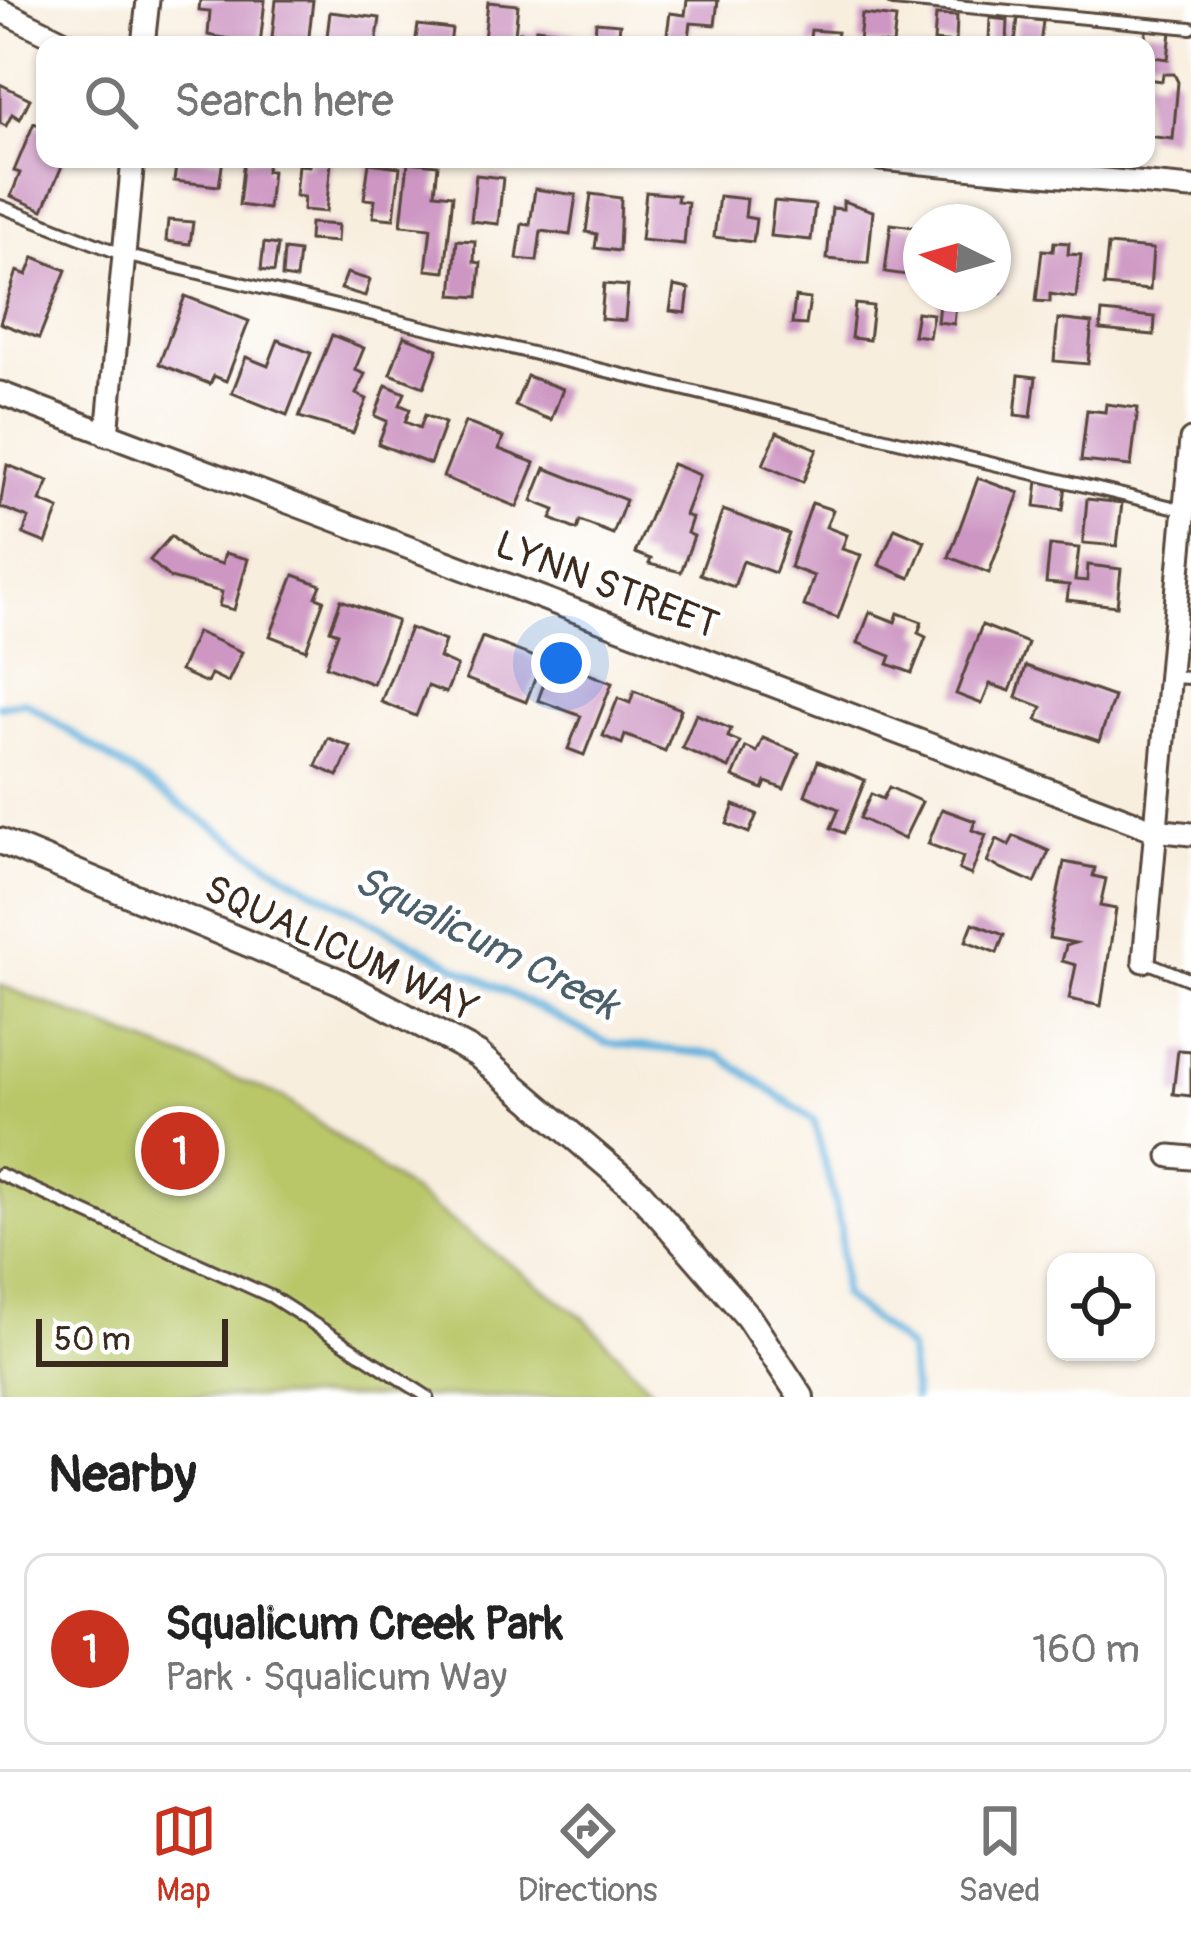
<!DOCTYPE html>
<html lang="en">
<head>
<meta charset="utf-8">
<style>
	body { margin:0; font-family:Pangolin,sans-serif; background:#f2f2f2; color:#222 }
	.controls { position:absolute; right:36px; bottom:36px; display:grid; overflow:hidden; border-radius:24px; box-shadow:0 3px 9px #0004 }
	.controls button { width:108px; height:108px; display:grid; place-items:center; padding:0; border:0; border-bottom:3px solid #e0e0e0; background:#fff; color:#222; font:60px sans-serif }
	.compass { position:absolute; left:903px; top:204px; width:108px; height:108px; border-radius:50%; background:#fff; box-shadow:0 3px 9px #0004; rotate:275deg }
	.scale { position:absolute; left:36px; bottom:30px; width:192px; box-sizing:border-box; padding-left:12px; border:6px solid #3b2a1e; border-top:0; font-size:33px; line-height:42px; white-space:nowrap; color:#3b2a1e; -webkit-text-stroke:9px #fff; paint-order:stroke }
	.you { position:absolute; left:561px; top:663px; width:42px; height:42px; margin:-30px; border:9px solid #fff; border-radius:50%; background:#1a73e8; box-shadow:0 0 0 18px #1a73e833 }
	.badge { display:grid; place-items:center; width:78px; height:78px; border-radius:50%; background:#c8321e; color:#fff; font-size:39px; font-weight:700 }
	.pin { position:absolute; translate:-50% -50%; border:6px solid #fff; box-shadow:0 3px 12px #0006 }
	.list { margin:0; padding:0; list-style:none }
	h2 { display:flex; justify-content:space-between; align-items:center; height:156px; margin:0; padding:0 48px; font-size:51px }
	h2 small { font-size:39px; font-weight:400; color:#767676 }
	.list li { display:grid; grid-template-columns:78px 1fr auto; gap:36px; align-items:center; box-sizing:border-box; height:192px; margin:0 24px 24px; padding:0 24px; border:3px solid #e0e0e0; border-radius:24px }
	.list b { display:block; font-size:45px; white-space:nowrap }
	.list p { margin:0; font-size:39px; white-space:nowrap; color:#767676 }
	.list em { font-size:39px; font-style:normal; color:#767676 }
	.icon { flex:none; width:66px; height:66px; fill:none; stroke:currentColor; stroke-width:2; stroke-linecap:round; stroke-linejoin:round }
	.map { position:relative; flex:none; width:1191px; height:1397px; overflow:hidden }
	.search { position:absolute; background:#fff; box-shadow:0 3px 9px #0004; left:36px; right:36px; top:36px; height:132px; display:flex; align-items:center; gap:30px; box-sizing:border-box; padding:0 42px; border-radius:24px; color:#767676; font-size:45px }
	.sheet { height:372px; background:#fff }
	nav { display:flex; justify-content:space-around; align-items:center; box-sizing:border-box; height:168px; border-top:3px solid #e0e0e0; background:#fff; font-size:33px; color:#767676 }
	nav a { display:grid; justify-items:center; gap:6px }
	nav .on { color:#c8321e }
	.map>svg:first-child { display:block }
</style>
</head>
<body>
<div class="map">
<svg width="1191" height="1397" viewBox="0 0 1191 1397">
	<rect width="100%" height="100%" fill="#fff"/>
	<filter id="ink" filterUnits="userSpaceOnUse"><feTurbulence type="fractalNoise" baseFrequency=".00833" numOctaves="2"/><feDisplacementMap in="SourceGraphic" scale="24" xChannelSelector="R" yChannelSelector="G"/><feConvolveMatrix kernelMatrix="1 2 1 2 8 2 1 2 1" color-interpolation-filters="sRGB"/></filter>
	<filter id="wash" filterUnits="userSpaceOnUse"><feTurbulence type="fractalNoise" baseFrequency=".004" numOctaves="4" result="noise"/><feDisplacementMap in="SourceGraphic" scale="48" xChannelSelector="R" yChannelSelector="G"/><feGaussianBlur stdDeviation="2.7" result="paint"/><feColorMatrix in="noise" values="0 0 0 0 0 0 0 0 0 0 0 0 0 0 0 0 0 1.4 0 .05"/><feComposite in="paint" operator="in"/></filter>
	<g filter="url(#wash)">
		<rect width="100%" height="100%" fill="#f8eede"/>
		<path fill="#b9c769" stroke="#7a7844" stroke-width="3" d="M0 985 283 1097 585 1319 658 1397H0Z"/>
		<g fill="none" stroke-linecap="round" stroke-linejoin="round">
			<path stroke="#62b0dc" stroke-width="8" d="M0 706 25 702 286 875 455 966 607 1043 719 1055 814 1120 841 1227 843 1296 909 1349 914 1397"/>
		</g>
		<g id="blocks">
			<g fill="#cd96c3">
				<path d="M200 0H265L260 45 208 35 210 11 199 10Z"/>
				<path d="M276 0H313L308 45 272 38Z"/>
				<path d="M687 0H718L715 25 691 23 688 44 666 41 670 13 685 15Z"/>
				<path d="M488 2 518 5 514 44 484 40Z"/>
				<path d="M330 12 380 18 376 45H326Z"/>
				<path d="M862 14 896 18 893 45 859 42Z"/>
				<path d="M936 15 957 16 956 43 934 41Z"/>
				<path d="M990 18 1008 20 1007 41 989 40Z"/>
				<path d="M1018 18 1043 21 1040 45 1015 43Z"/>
				<path d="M596 22 620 24 619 33 648 36 647 45H594Z"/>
				<path d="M418 25 452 29 450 45H415Z"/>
				<path d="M536 28 578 33 576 45H519L520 32 535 34Z"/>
				<path d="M1146 29 1171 31 1168 59 1146 56Z"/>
				<path d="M811 30 837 32 835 45H809Z"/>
				<path d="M1163 74H1174L1178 82 1173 139 1146 136V79L1162 81Z"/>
				<path d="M0 84 30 99 20 119 12 114 6 126 0 123Z"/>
				<path d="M34 123 45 128V159H65L43 210 11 196 20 173 14 171Z"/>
				<path d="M177 159H223L219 186 174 181Z"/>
				<path d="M244 159H268L266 171H272L268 209 239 205Z"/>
				<path d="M310 160 331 162 326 212 303 210 304 197 295 196 298 165 309 166Z"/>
				<path d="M408 162 438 165 435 193 453 195 445 272 426 270 431 228 401 225Z"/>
				<path d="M369 163 400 167 394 219 373 217 375 200 364 199Z"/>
				<path d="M476 175 503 178 498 224 471 221Z"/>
				<path d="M535 189 576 195 570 235 541 231 537 261 517 259 522 224 530 225Z"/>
				<path d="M646 192 678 195 677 201 688 202 684 244 641 240Z"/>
				<path d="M591 194 621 198 619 251 595 248 597 234 586 232Z"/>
				<path d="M719 196 747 199 745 217 756 219 753 242 714 237Z"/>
				<path d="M774 201 815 205 811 240 770 236Z"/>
				<path d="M843 201 873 211 868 263 827 259 832 208 843 209Z"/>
				<path d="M168 220 193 222 190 244 166 241Z"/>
				<path d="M310 223 338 225 337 242 309 240Z"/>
				<path d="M891 224 914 227 913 236 921 237V277L885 272Z"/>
				<path d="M457 240 475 241 474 262 481 263 478 297 452 295Z"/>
				<path d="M1054 242 1069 243 1068 254 1081 255 1076 298 1050 294V302L1036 301 1042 250 1053 251Z"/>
				<path d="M264 243 278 245 274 272 261 270Z"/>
				<path d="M993 244 1006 245 1001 292H993Z"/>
				<path d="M1108 245 1153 249 1150 290 1104 286Z"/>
				<path d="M284 250 299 252 296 279 282 277Z"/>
				<path d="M34 257 66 270 39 338 0 323 17 271 27 275Z"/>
				<path d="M347 273 370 280 365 296 341 289Z"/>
				<path d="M604 284 628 286 625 321 601 319Z"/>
				<path d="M674 286 689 289 686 313 670 311Z"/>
				<path d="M940 294H957L954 324 937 322Z"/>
				<path d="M185 296 249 321 226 381 214 376 210 384 159 364Z"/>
				<path d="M795 297 810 299 806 325 792 324Z"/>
				<path d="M855 304 873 306 869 340 851 338Z"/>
				<path d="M917 312 933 314 929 337 913 335Z"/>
				<path d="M1102 312 1155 317 1154 335 1100 330Z"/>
				<path d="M1058 319 1092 323 1088 364 1054 361Z"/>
				<path d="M332 335 364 348 355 370 365 374 356 394 367 399 353 433 299 417Z"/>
				<path d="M404 336 438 349 424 387 390 374Z"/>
				<path d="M278 340 311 353 287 415 232 393 246 357 268 366Z"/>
				<path d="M1019 375 1036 377 1031 417 1015 415Z"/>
				<path d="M527 376 563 389 551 420 515 406Z"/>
				<path d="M386 385 405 393 400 405 410 409 405 422 420 428 425 415 445 423 430 464 378 444 387 421 375 416Z"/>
				<path d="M1106 404 1138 408 1131 466 1081 461 1087 410 1105 412Z"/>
				<path d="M465 422 503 437 499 449 535 463 517 507 443 477Z"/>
				<path d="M777 432 817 449 803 482 763 465Z"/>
				<path d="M672 464 700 475 685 515 692 518 687 533 694 536 681 572 649 564 651 559 635 553Z"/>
				<path d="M7 465 49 481 40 501 59 509 46 543 23 534 29 518 0 507Z"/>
				<path d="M545 468 626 500 613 534 580 521 577 530 551 519 555 510 532 501Z"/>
				<path d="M978 478 1019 493 989 573 949 557Z"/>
				<path d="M1038 481 1066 485 1063 510 1035 506Z"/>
				<path d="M1087 499 1122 503 1117 546 1083 543Z"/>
				<path d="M812 503 833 510 826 527 847 535 842 549 861 555 838 618 804 606 814 576 790 567Z"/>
				<path d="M723 510 789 534 775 573 743 561 734 587 700 574Z"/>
				<path d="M895 528 925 541 910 578 879 565Z"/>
				<path d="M171 536 195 557 222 564 225 553 248 559 234 610 219 606 222 592 170 578 150 560Z"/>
				<path d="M1050 545 1079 548 1075 580 1087 581 1088 565 1121 569 1117 606 1067 600 1069 585 1046 583Z"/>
				<path d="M294 575 321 585 316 597 324 600 306 650 270 636Z"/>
				<path d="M341 600 397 621 373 684 326 666 338 633 330 630Z"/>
				<path d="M870 612 895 622 898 613 922 622 918 633 926 637 912 673 888 664 891 656 858 643Z"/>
				<path d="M982 625 1028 643 1010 691 990 684 982 704 956 694Z"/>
				<path d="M410 628 445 641 439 658 457 666 446 693 428 686 416 716 381 702Z"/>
				<path d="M197 632 242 652 228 682 211 674 207 683 180 671Z"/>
				<path d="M482 637 542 660 526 702 466 679Z"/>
				<path d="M561 663 612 683 584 755 568 749 581 716 538 700 549 670 557 673Z"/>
				<path d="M1026 666 1114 697 1099 741 1037 720 1042 707 1016 697Z"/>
				<path d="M634 691 681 709 665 751 625 735 622 744 603 736 618 698 630 703Z"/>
				<path d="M696 714 731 729 728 737 740 742 729 768 682 748Z"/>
				<path d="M328 738 351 747 338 776 316 766Z"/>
				<path d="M763 738 799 753 784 789 766 782 763 789 733 777 746 747 757 752Z"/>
				<path d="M818 761 865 780 844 833 831 828 839 809 805 795Z"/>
				<path d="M889 787 922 802 904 839 860 818 871 794 883 799Z"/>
				<path d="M734 805 757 814 749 833 727 824Z"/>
				<path d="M942 809 975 821 972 830 986 835 971 875 959 870 963 857 928 844Z"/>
				<path d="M1014 836 1049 851 1035 883 987 862 997 839 1009 845Z"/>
				<path d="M1064 862 1095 868 1093 876 1106 879 1100 906 1116 909 1101 1006 1069 999 1076 965 1062 961 1066 946 1075 943 1049 938Z"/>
				<path d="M973 923 1004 935 997 953 966 941Z"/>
				<path d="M1178 1050 1191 1051V1096L1173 1094Z"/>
			</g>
		</g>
	</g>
	<g filter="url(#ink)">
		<use href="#blocks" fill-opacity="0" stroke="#57473b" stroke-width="3"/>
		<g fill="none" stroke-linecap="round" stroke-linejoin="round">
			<defs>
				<g id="service">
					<path d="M893 0 1191 28"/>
					<path d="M0 206 124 255 1185 510"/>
					<path d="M1170 677 1191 678"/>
					<path d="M1144 961 1191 980"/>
					<path d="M0 1174 272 1297 428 1397"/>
				</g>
				<g id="minor">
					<path d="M0 10 71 45"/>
					<path d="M143 45 148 0"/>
					<path d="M880 159 1191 188"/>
					<path d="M0 393 1155 830 1191 834"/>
					<path d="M107 435 133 159"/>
					<path d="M1144 961 1191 440"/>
					<path d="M1170 1156 1191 1158"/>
				</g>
				<path id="tertiary" d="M0 841 341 982 477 1054 639 1192 748 1317 801 1397"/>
			</defs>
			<use href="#service" stroke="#57473b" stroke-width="16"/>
			<use href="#minor" stroke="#57473b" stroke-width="27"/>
			<use href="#tertiary" stroke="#57473b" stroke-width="30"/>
			<use href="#service" stroke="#fff" stroke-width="10"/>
			<use href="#minor" stroke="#fff" stroke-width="21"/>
			<use href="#tertiary" stroke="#fff" stroke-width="24"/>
		</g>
	</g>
	<g text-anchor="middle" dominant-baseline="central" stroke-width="9" stroke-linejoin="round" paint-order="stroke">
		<g font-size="39" fill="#3b2a1e" stroke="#fff">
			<text transform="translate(607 585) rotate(21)">LYNN STREET</text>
			<text transform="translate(341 949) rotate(25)">SQUALICUM WAY</text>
		</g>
		<g font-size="42" font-style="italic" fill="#4b606a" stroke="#fff">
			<text transform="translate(486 943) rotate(27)">Squalicum Creek</text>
		</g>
	</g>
</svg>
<div class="controls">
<button><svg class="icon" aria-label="locate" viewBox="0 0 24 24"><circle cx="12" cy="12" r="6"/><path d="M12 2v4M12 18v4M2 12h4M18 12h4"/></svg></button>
</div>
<svg class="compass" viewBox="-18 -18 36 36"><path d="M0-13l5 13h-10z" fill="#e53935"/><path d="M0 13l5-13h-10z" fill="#767676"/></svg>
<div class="scale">50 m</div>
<div class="you"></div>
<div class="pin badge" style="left:180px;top:1151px">1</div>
<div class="search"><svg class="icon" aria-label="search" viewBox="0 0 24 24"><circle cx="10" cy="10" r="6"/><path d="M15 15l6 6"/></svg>Search here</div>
</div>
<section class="sheet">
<h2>Nearby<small></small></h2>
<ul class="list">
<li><span class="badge">1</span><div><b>Squalicum Creek Park</b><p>Park · Squalicum Way</p></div><em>160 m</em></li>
</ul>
</section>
<nav>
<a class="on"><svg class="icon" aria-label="map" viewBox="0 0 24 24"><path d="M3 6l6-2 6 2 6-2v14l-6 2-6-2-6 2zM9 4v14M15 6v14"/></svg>Map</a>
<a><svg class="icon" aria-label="directions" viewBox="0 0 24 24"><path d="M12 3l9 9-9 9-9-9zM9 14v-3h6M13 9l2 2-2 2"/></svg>Directions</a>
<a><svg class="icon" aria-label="saved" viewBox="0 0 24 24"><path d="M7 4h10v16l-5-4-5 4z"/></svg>Saved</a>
</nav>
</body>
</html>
